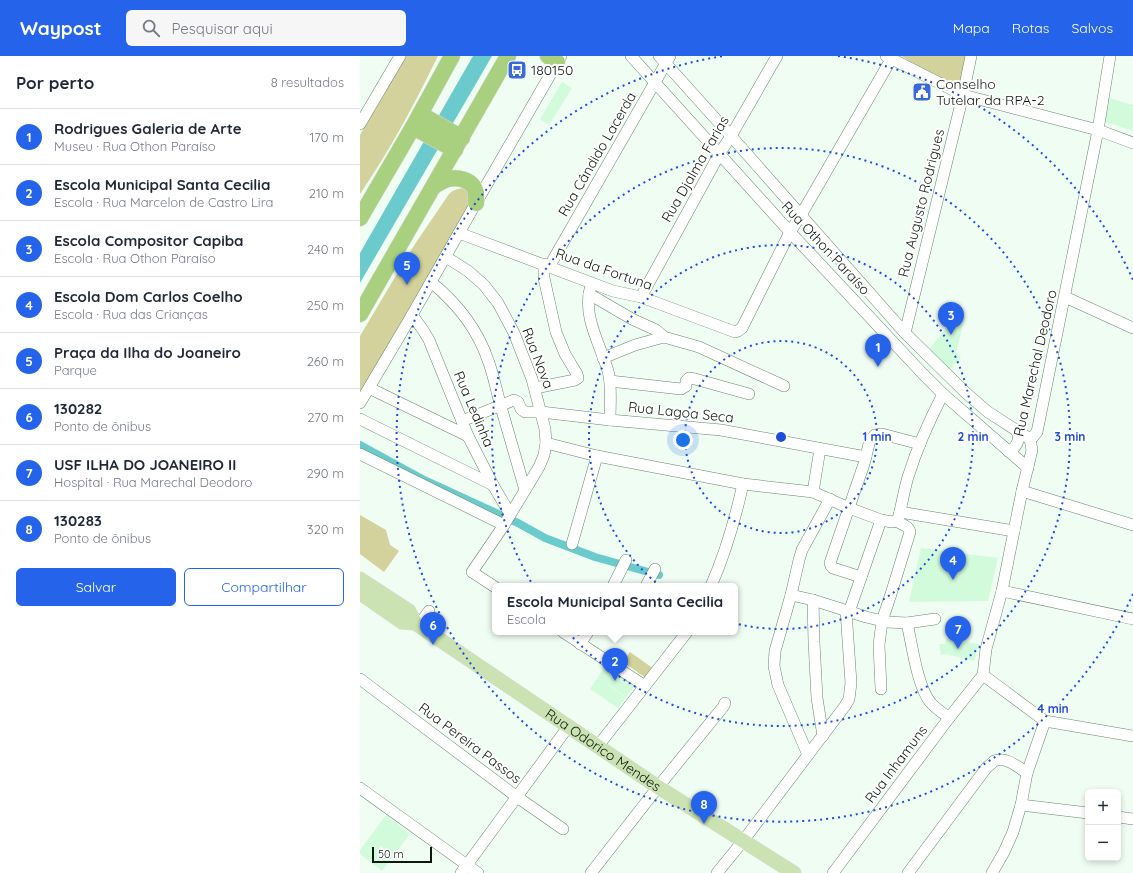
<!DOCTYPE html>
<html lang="pt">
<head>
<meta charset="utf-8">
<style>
	body { margin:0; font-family:Quicksand,sans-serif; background:#f6f6f7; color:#1f2937 }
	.controls { position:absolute; right:12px; bottom:12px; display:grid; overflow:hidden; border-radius:6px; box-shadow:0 2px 6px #0003 }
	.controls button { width:36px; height:36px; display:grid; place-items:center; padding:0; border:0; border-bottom:1px solid #e0e1e3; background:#fff; color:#1f2937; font:20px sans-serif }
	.scale { position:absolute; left:12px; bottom:10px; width:60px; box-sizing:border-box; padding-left:4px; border:2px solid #0c180f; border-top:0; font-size:11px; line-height:14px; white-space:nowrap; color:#0c180f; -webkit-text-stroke:3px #fff; paint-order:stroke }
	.you { position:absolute; left:323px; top:384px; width:14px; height:14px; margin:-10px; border:3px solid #fff; border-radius:50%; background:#1a73e8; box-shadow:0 0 0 6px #1a73e833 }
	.badge { display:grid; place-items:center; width:26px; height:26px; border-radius:50%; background:#2563eb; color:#fff; font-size:13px; font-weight:700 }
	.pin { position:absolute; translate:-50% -33px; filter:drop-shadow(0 1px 2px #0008) }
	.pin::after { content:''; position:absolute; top:21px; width:14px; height:12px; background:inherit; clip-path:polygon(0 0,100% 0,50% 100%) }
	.popup { position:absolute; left:132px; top:527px; width:246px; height:52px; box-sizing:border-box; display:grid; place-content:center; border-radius:6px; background:#fff; filter:drop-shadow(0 1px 3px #0005); font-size:13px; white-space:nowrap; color:#747a83 }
	.popup b { font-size:15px; color:#1f2937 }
	.popup::after { content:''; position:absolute; left:50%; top:100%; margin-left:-8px; border:8px solid transparent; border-top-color:#fff }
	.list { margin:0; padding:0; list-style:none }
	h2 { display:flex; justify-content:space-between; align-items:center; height:52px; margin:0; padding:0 16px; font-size:17px }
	h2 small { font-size:13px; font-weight:400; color:#747a83 }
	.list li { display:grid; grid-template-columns:26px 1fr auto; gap:12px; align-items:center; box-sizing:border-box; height:56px; padding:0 16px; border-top:1px solid #e0e1e3 }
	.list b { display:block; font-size:15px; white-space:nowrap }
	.list p { margin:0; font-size:13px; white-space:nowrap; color:#747a83 }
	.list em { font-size:13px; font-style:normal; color:#747a83 }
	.actions { display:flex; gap:8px; padding:12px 16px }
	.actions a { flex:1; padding:9px 0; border:1px solid #2563eb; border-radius:6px; text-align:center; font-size:14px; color:#2563eb }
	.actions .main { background:#2563eb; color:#fff }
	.icon { flex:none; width:22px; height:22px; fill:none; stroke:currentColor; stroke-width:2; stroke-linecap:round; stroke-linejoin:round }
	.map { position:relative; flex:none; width:773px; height:817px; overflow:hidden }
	header { display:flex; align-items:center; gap:24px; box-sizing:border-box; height:56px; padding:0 20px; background:#2563eb; color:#fff }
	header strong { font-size:19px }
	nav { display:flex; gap:22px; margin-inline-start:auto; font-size:14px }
	.search { width:280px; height:36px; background:#f6f6f7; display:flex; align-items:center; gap:10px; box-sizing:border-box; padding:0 14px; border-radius:6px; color:#747a83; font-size:15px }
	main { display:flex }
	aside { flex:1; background:#fff }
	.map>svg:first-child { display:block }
</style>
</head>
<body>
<header>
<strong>Waypost</strong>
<div class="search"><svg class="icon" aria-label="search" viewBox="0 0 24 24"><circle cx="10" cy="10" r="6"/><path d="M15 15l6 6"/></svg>Pesquisar aqui</div>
<nav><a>Mapa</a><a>Rotas</a><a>Salvos</a></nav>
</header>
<main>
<aside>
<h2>Por perto<small>8 resultados</small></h2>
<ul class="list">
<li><span class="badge">1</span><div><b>Rodrigues Galeria de Arte</b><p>Museu · Rua Othon Paraíso</p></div><em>170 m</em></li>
<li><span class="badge">2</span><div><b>Escola Municipal Santa Cecilia</b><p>Escola · Rua Marcelon de Castro Lira</p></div><em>210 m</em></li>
<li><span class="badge">3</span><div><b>Escola Compositor Capiba</b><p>Escola · Rua Othon Paraíso</p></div><em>240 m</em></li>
<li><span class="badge">4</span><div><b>Escola Dom Carlos Coelho</b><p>Escola · Rua das Crianças</p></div><em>250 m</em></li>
<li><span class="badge">5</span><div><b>Praça da Ilha do Joaneiro</b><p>Parque</p></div><em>260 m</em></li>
<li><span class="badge">6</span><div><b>130282</b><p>Ponto de ônibus</p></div><em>270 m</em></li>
<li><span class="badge">7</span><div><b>USF ILHA DO JOANEIRO II</b><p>Hospital · Rua Marechal Deodoro</p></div><em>290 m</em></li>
<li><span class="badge">8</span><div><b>130283</b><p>Ponto de ônibus</p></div><em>320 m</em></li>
</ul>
<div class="actions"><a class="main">Salvar</a><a>Compartilhar</a></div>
</aside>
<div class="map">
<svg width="773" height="817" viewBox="0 0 773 817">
	<rect width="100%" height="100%" fill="#f0fdf3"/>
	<g fill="#d2fbdb">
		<path d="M202 26 212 32 189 69 180 63Z"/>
		<path d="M749 42 773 49V75L746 66 745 62Z"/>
		<path d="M594 263 604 265 596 297 601 301 589 315 569 293Z"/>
		<path d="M561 492 638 502 628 545 549 546Z"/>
		<path d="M586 583 619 588 614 605 587 598 581 599 579 588H585Z"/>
		<path d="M245 610 273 630V633L266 641 238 621Z"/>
		<path d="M238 621 266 642 258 652 230 633Z"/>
		<path d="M26 759 50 778 22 815 0 798V794Z"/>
	</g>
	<g fill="#d3d29c">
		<path d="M45 0H78C55 47 30 94 0 138V79Z"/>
		<path d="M541 0H608L600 28 597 29H592Z"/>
		<path d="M103 132 108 136 109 149 0 339V280L53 191 89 138C93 134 97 133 103 132Z"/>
		<path d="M0 459 26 474 30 489 39 495 24 516 0 498Z"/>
		<path d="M270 596 294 613 286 622 263 606Z"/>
	</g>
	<path fill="#6bcacb" d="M113 0H132L0 227V197Z"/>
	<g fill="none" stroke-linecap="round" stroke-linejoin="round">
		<path stroke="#6bcacb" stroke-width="8" d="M0 389 64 424 158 467 185 482 235 501 299 519"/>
		<defs>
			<g id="minor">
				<path d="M271 0 430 176 563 318 583 338 668 412"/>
				<path d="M299 0 371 80 545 277 606 337 628 356 670 383"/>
				<path d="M526 0 603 39 738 74 773 87"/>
				<path d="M0 68 40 0"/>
				<path d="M99 177 253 235 281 241 375 276 378 275 382 272 430 176 441 159 533 0"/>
				<path d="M86 201 108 215 124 229 138 247 154 277 172 323 185 373 186 387 184 399 179 411 144 469 112 516 135 531"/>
				<path d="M189 211 310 0"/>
				<path d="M71 226C98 248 118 273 129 307 134 321 137 337 141 351 149 379 157 406 165 434"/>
				<path d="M230 233C223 261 240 288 248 315 252 330 250 348 250 364"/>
				<path d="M229 238 272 263 296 274 304 281 339 291 424 330"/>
				<path d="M281 241 360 97 371 80 417 0"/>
				<path d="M705 241 773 272"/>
				<path d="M52 259 63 274 69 284 108 380 133 429 150 458"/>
				<path d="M545 277 603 39 611 0"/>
				<path d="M243 302 275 289 304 281"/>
				<path d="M250 325 321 333 326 330V325L329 322 335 323 389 338"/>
				<path d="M9 332 108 380"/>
				<path d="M175 332 215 324 218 322 217 318 205 298 196 276 184 222V208"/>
				<path d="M0 347 52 259 116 147 201 0"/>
				<path d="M0 363 133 429"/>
				<path d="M102 365 154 344 158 346 161 353 165 356H181L250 364 361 374 506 401"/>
				<path d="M670 383 673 381 677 376 738 74 750 0"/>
				<path d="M186 387 237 400 383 428 453 436 489 452 521 464 532 466 536 465"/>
				<path d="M648 395 652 394C658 388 661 382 656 374"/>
				<path d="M0 398 144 469"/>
				<path d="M662 435 773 469"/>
				<path d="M453 436 460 393"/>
				<path d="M540 456 654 475"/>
				<path d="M536 465 538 463C542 449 544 434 548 421 557 392 569 365 583 338"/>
				<path d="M212 488 237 400"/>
				<path d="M501 521 473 512 471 510 470 507 504 408 510 384 515 379 522 378 560 388"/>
				<path d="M253 530 266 504"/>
				<path d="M286 530 295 513"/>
				<path d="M351 530C366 496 375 464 383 428"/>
				<path d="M642 535 773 563"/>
				<path d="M431 539 453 544 506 561 527 566 547 567 575 563"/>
				<path d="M453 544 454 586 457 642 463 680"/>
				<path d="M489 556 521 464"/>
				<path d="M547 567C552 588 557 629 570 646 575 652 583 657 589 662"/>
				<path d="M59 569 69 555"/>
				<path d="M203 576 285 630"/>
				<path d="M220 588 228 576"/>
				<path d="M623 619 626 593 642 535 662 435 672 394 670 383"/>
				<path d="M623 619 685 665 773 680"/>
				<path d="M0 623 157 741 203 773"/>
				<path d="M521 633 519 589 522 565 531 538 550 476C549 470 541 468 536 465"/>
				<path d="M238 690 327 576"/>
				<path d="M448 699 418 629 414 610 415 595 431 539 439 504 442 494 470 443"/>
				<path d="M0 732 118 817"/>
				<path d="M661 749 728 757"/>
				<path d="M758 761 773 763"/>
				<path d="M101 817 208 671"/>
				<path d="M231 817 298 731 363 651 365 647"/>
				<path d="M357 817 383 785 485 650 489 643 491 627 486 555"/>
				<path d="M473 817 589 662 623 619"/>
				<path d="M548 817 627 711C629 710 632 707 634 705 646 700 658 711 667 717"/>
				<path d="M632 817 644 796 653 776 661 749 667 717 685 665"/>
			</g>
			<g id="major">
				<path id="s1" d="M0 523 49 555 55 567 298 731 434 817"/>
				<path d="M0 537 42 566 55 567"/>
			</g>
			<g id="highway">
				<path d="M188 0 197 6"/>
				<path d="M60 58 102 82"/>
				<path d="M53 71 95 94"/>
				<path d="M74 130C77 128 81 126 85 124 97 120 113 123 116 137 116 140 116 144 116 147"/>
				<path d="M0 162 53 71 92 0"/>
				<path d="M0 258 148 0"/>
			</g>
		</defs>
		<use href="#minor" stroke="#68866f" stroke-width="12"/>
		<use href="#major" stroke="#d8dad9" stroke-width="15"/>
		<use href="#highway" stroke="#d8dad9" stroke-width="17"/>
		<use href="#minor" stroke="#fff" stroke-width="11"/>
		<use href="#major" stroke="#cbe3b2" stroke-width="14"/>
		<use href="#highway" stroke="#a9d07f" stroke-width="16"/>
	</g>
	<g fill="none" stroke="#1d4ed8" stroke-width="2" stroke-dasharray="2 4">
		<circle cx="421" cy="381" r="96"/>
		<circle cx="421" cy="381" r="192"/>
		<circle cx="421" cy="381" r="289"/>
		<path d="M773 538A385 385 0 1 1 364 0M478 0A385 385 0 0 1 773 224"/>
	</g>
	<defs>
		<symbol id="bus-square" viewBox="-11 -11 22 22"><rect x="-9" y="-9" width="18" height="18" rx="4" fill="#386ad9" stroke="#fff"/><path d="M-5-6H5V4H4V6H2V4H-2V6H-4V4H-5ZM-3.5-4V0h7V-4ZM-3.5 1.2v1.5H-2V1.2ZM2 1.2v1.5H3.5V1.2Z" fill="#fff"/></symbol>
		<symbol id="civic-square" viewBox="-11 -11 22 22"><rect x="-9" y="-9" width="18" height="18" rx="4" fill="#386ad9" stroke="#fff"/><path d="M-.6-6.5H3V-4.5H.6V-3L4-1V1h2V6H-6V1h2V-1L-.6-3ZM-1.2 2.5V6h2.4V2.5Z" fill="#fff"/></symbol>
	</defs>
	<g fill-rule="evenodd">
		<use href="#bus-square" x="146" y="3" width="22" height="22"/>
		<use href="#civic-square" x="551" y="25" width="22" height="22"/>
	</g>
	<g text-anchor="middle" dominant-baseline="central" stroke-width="4" stroke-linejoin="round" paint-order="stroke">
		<g font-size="14" fill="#0c180f" stroke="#fff" text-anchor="start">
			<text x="171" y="14">180150</text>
			<text x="576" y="28">Conselho<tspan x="576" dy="16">Tutelar da RPA-2</tspan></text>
		</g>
		<g font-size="14" fill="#0c180f" stroke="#fff">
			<text transform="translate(237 98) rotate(-60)">Rua Cândido Lacerda</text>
			<text transform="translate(335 113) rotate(-60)">Rua Djalma Farias</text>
			<text transform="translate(561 147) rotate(-76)">Rua Augusto Rodrigues</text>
			<text transform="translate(466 192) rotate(47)">Rua Othon Paraíso</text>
			<text transform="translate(244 213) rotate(19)">Rua da Fortuna</text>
			<text transform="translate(178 302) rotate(69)">Rua Nova</text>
			<text transform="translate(675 307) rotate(-77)">Rua Marechal Deodoro</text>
			<text transform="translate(114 353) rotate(67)">Rua Ledinha</text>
			<text transform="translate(321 356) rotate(6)">Rua Lagoa Seca</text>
			<text transform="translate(110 687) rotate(37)">Rua Pereira Passos</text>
			<text stroke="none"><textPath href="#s1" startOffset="299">Rua Odorico Mendes</textPath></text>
			<text transform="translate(536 708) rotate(-53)">Rua Inhamuns</text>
		</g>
	</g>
	<circle cx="421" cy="381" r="6" fill="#1d4ed8" stroke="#fff" stroke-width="2"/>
	<g font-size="12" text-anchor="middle" font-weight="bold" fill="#1d4ed8" stroke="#fff" stroke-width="4" stroke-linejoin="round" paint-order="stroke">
		<text x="517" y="385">1 min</text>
		<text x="613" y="385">2 min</text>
		<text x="710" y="385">3 min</text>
		<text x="693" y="657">4 min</text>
	</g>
</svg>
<div class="controls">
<button>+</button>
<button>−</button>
</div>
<div class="scale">50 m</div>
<div class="you"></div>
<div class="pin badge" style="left:518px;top:311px">1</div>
<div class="pin badge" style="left:255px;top:625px">2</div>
<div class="popup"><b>Escola Municipal Santa Cecilia</b>Escola</div>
<div class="pin badge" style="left:591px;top:279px">3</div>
<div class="pin badge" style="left:593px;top:524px">4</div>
<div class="pin badge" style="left:47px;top:229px">5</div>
<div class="pin badge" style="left:73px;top:589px">6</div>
<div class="pin badge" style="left:598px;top:593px">7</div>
<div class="pin badge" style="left:344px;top:768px">8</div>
</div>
</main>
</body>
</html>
